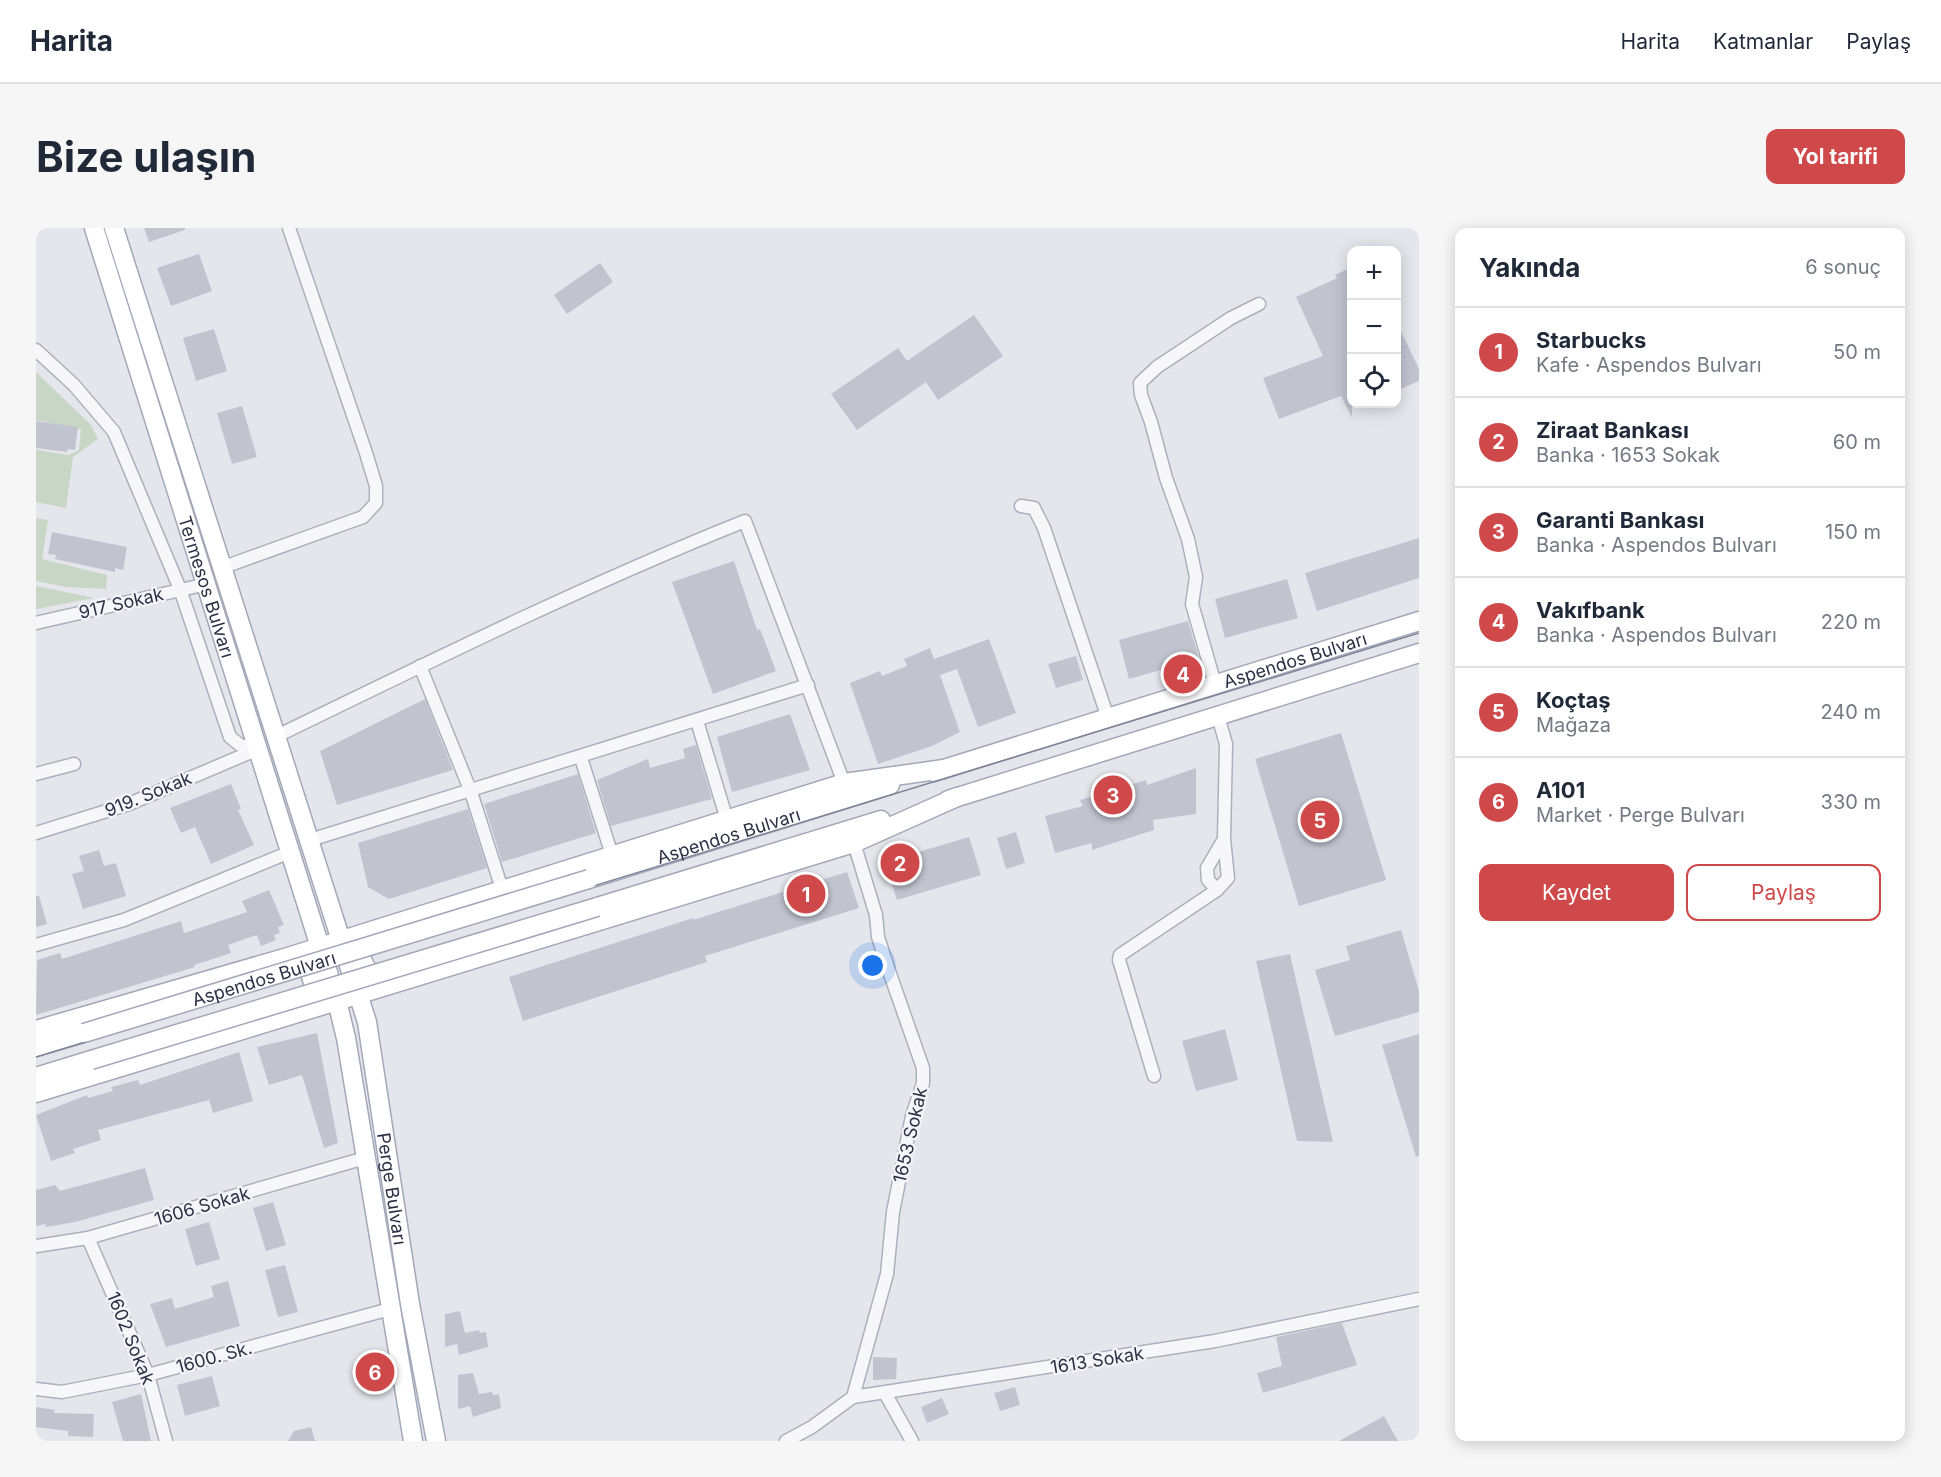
<!DOCTYPE html>
<html lang="tr">
<head>
<meta charset="utf-8">
<style>
	body { margin:0; font-family:Inter,sans-serif; background:#f6f6f7; color:#1f2937 }
	.controls { position:absolute; right:18px; top:18px; display:grid; overflow:hidden; border-radius:12px; box-shadow:0 3px 15px #0003 }
	.controls button { width:54px; height:54px; display:grid; place-items:center; padding:0; border:0; border-bottom:2px solid #e0e1e3; background:#fff; color:#1f2937; font:30px sans-serif }
	.you { position:absolute; left:837px; top:738px; width:21px; height:21px; margin:-15px; border:4px solid #fff; border-radius:50%; background:#1a73e8; box-shadow:0 0 0 9px #1a73e833 }
	.badge { display:grid; place-items:center; width:39px; height:39px; border-radius:50%; background:#d0494a; color:#fff; font-size:20px; font-weight:700 }
	.pin { position:absolute; translate:-50% -50%; border:3px solid #fff; box-shadow:0 2px 6px #0006 }
	.list { margin:0; padding:0; list-style:none }
	h2 { display:flex; justify-content:space-between; align-items:center; height:78px; margin:0; padding:0 24px; font-size:26px }
	h2 small { font-size:20px; font-weight:400; color:#747a83 }
	.list li { display:grid; grid-template-columns:39px 1fr auto; gap:18px; align-items:center; box-sizing:border-box; height:90px; padding:0 24px; border-top:2px solid #e0e1e3 }
	.list b { display:block; font-size:22px; white-space:nowrap }
	.list p { margin:0; font-size:20px; white-space:nowrap; color:#747a83 }
	.list em { font-size:20px; font-style:normal; color:#747a83 }
	.actions { display:flex; gap:12px; padding:18px 24px }
	.actions a { flex:1; padding:14px 0; border:2px solid #d0494a; border-radius:12px; text-align:center; font-size:21px; color:#d0494a }
	.actions .main { background:#d0494a; color:#fff }
	.icon { flex:none; width:33px; height:33px; fill:none; stroke:currentColor; stroke-width:2; stroke-linecap:round; stroke-linejoin:round }
	.map { position:relative; flex:none; width:1383px; height:1213px; overflow:hidden; border-radius:12px }
	header { display:flex; align-items:center; gap:36px; box-sizing:border-box; height:84px; padding:0 30px; background:#fff; border-bottom:2px solid #e0e1e3 }
	header strong { font-size:28px }
	nav { display:flex; gap:33px; margin-inline-start:auto; font-size:21px }
	.intro { display:flex; align-items:center; justify-content:space-between; box-sizing:border-box; height:144px; padding:0 36px }
	h1 { margin:0; font-size:42px }
	.button { padding:15px 27px; border-radius:12px; background:#d0494a; color:#fff; font-size:21px; font-weight:700 }
	main { display:flex; gap:36px; padding:0 36px }
	aside { flex:1; background:#fff; border-radius:12px; box-shadow:0 3px 15px #0003 }
	.map>svg:first-child { display:block }
</style>
</head>
<body>
<header>
<strong>Harita</strong>
<nav><a>Harita</a><a>Katmanlar</a><a>Paylaş</a></nav>
</header>
<div class="intro"><h1>Bize ulaşın</h1><a class="button">Yol tarifi</a></div>
<main>
<div class="map">
<svg width="1383" height="1213" viewBox="0 0 1383 1213">
	<rect width="100%" height="100%" fill="#e4e6ec"/>
	<g fill="#c7d6c5">
		<path d="M0 144 55 197 62 211 37 229 30 280 0 274V222L33 227 43 222 45 201 0 192Z"/>
		<path d="M0 290 12 292 6 331 71 347 70 361 30 359 0 353Z"/>
		<path d="M0 358 58 370 0 381Z"/>
	</g>
	<g fill="#c1c4cf">
		<path d="M108 0H149V2L113 14Z"/>
		<path d="M163 26 176 63 135 78 121 40Z"/>
		<path d="M564 35 577 54 531 86 518 67Z"/>
		<path d="M1316 39V190L1305 168 1243 191 1227 150 1287 128 1260 69 1301 50 1299 47Z"/>
		<path d="M938 87 967 128 902 172 890 154 821 202 795 166 862 120 871 133Z"/>
		<path d="M1360 93 1383 141V153L1360 163Z"/>
		<path d="M178 101 191 143 160 153 147 110Z"/>
		<path d="M206 178 221 229 196 236 181 185Z"/>
		<path d="M0 193 42 199 39 222 32 221 31 224 0 220Z"/>
		<path d="M16 304 91 319 87 342 79 340V344L19 331 20 327 12 326Z"/>
		<path d="M1383 310V350L1281 383 1269 345Z"/>
		<path d="M698 333 721 402 724 401 740 443 677 466 636 354Z"/>
		<path d="M1251 351 1262 390 1189 410 1179 371Z"/>
		<path d="M1152 393 1163 431 1093 451 1083 412Z"/>
		<path d="M953 411 980 485 942 499 921 441 904 447 924 504 896 518 842 536 814 455 844 443 846 448 871 438 868 431 894 420 898 431Z"/>
		<path d="M1040 428 1047 452 1020 460 1012 436Z"/>
		<path d="M389 471 417 542 301 577 284 523Z"/>
		<path d="M754 486 774 542 696 564 681 509Z"/>
		<path d="M1305 505 1350 652 1263 678 1219 531Z"/>
		<path d="M660 517 676 571 575 598 561 552 612 531 614 540 649 530 647 521Z"/>
		<path d="M1160 540V586L1117 592 1118 602 1056 622V615L1019 625 1009 588 1047 578 1044 572 1110 552 1111 557Z"/>
		<path d="M542 546 560 605 466 634 448 576Z"/>
		<path d="M195 556 205 581 202 582 218 617 175 636 159 599 145 605 134 580Z"/>
		<path d="M432 581 451 640 353 671 332 659 322 615Z"/>
		<path d="M980 604 989 635 970 641 961 610Z"/>
		<path d="M933 609 945 647 861 672 849 634Z"/>
		<path d="M63 622 68 638 80 635 90 668 47 681 36 646 48 643 43 628Z"/>
		<path d="M811 644 823 680 669 728 671 734 487 793 473 749 657 690V692Z"/>
		<path d="M233 662 248 697 242 699 244 705 238 707 240 712 225 718 221 707 192 717 195 725 158 737 159 739 0 787 1 732 24 725 26 731 145 693 148 705 211 684 206 673Z"/>
		<path d="M0 668H3L11 696 0 699Z"/>
		<path d="M1365 702 1383 763V784L1299 808 1279 742 1314 732 1310 718Z"/>
		<path d="M1254 726 1297 914 1261 913 1220 733Z"/>
		<path d="M1189 801 1202 852 1160 863 1146 813Z"/>
		<path d="M281 805 302 915 288 920 266 847 233 857 221 819Z"/>
		<path d="M1383 806V928L1380 929 1346 817Z"/>
		<path d="M203 824 217 873 177 885 173 872 62 902 65 912 37 921 39 925 15 933 0 887 51 867 52 870 77 863 75 859 102 852 104 857Z"/>
		<path d="M109 940 118 972 39 994 10 999 9 996 0 998V962L19 957 24 963Z"/>
		<path d="M237 974 250 1017 230 1023 217 980Z"/>
		<path d="M173 994 184 1031 160 1038 149 1001Z"/>
		<path d="M249 1037 262 1084 242 1089 229 1042Z"/>
		<path d="M192 1053 204 1098 130 1119 114 1076 136 1070 139 1081 178 1069 175 1058Z"/>
		<path d="M424 1083 429 1105 443 1102 444 1105 450 1104 452 1119 423 1127 421 1116 409 1119V1086Z"/>
		<path d="M1306 1095 1321 1137 1227 1165 1221 1145 1246 1138 1240 1109Z"/>
		<path d="M837 1129 861 1130 860 1151 837 1152Z"/>
		<path d="M437 1145 443 1166 456 1164 457 1167 463 1166 465 1180 437 1189 434 1178 422 1181V1147Z"/>
		<path d="M176 1148 184 1178 149 1188 141 1157Z"/>
		<path d="M979 1159 984 1177 964 1183 958 1165Z"/>
		<path d="M105 1166 115 1213H87L76 1174Z"/>
		<path d="M906 1170 913 1186 891 1195 885 1179Z"/>
		<path d="M0 1179 19 1182 18 1185 58 1186 57 1209 32 1208V1203L0 1199Z"/>
		<path d="M1348 1188 1362 1213H1303Z"/>
		<path d="M275 1199 279 1213H252L258 1203Z"/>
	</g>
	<g fill="none" stroke-linecap="round" stroke-linejoin="round">
		<defs>
			<g id="street">
				<path d="M0 122 38 157 78 204 144 361 194 509 204 517 222 521"/>
				<path d="M985 278 998 280 1008 300 1072 490"/>
				<path d="M188 339 327 289 340 275V258L330 225 253 0"/>
				<path d="M0 395 171 356"/>
				<path d="M384 438 435 564 466 661"/>
				<path d="M1179 456 1156 376 1160 349 1152 311 1130 250 1115 194 1105 167 1104 155 1121 139 1195 90 1223 76"/>
				<path d="M1182 488 1190 516 1188 611 1192 650 1181 662 1172 652 1171 640 1188 611"/>
				<path d="M661 493 691 592"/>
				<path d="M241 508C395 433 549 357 709 293L808 555"/>
				<path d="M545 530 576 627"/>
				<path d="M0 546 38 536"/>
				<path d="M0 605 93 576 222 521"/>
				<path d="M274 612 772 457"/>
				<path d="M0 717 88 692 254 624"/>
				<path d="M1118 848 1083 732 1084 727 1181 662"/>
				<path d="M52 1010 112 1147 130 1213"/>
				<path d="M0 1018 52 1010 329 930"/>
				<path d="M0 1161 26 1164 112 1147 354 1081"/>
				<path d="M849 1165 876 1213"/>
				<path d="M817 1169 851 1046 857 984 876 888 887 855V840L853 743 842 709 840 687 818 615"/>
				<path d="M750 1213 776 1199 817 1169 1179 1113 1383 1071"/>
			</g>
			<g id="primary">
				<path id="s1" d="M58 0 301 773 310 810 377 1213"/>
				<path id="s2" d="M78 0 331 794 374 1076 400 1213"/>
				<path id="s3" d="M898 544 1383 393"/>
				<path d="M912 572 1383 425"/>
				<path id="s4" d="M553 651 854 557"/>
				<path d="M561 679 845 592"/>
				<path d="M331 707C316 723 330 742 342 755H346"/>
				<path d="M260 730 267 732C276 747 281 759 275 777"/>
				<path d="M0 802 252 729 808 555 908 541"/>
				<path d="M0 819 48 805"/>
				<path d="M0 849 55 832"/>
				<path d="M0 865 818 615 921 569"/>
			</g>
		</defs>
		<use href="#street" stroke="#acb0ba" stroke-width="15"/>
		<use href="#primary" stroke="#a3a8b8" stroke-width="21"/>
		<use href="#street" stroke="#f7f7fa" stroke-width="12"/>
		<use href="#primary" stroke="#fff" stroke-width="18"/>
		<path stroke="#7d8396" stroke-width="1.5" d="M0 829 1383 405"/>
		<defs>
			<g id="primary-bridge">
				<path id="s5" d="M48 805 553 651"/>
				<path d="M55 832 561 679"/>
			</g>
		</defs>
		<use href="#primary-bridge" stroke="#a3a8b8" stroke-width="21" stroke-linecap="butt"/>
		<use href="#primary-bridge" stroke="#fff" stroke-width="18"/>
	</g>
	<g text-anchor="middle" dominant-baseline="central" stroke-width="4.5" stroke-linejoin="round" paint-order="stroke">
		<g font-size="18" fill="#2b3145" stroke="#f4f5f9">
			<text stroke="none"><textPath href="#s1" startOffset="376">Termesos Bulvarı</textPath></text>
			<text transform="translate(85 375) rotate(-13)">917 Sokak</text>
			<text stroke="none"><textPath href="#s3" startOffset="378">Aspendos Bulvarı</textPath></text>
			<text transform="translate(112 566) rotate(-22)">919. Sokak</text>
			<text stroke="none"><textPath href="#s4" startOffset="146">Aspendos Bulvarı</textPath></text>
			<text stroke="none"><textPath href="#s5" startOffset="188">Aspendos Bulvarı</textPath></text>
			<text transform="translate(874 907) rotate(-77)">1653 Sokak</text>
			<text stroke="none"><textPath href="#s2" startOffset="1002">Perge Bulvarı</textPath></text>
			<text transform="translate(166 978) rotate(-16)">1606 Sokak</text>
			<text transform="translate(95 1110) rotate(68)">1602 Sokak</text>
			<text transform="translate(178 1129) rotate(-15)">1600. Sk.</text>
			<text transform="translate(1061 1132) rotate(-9)">1613 Sokak</text>
		</g>
	</g>
</svg>
<div class="controls">
<button>+</button>
<button>−</button>
<button><svg class="icon" aria-label="locate" viewBox="0 0 24 24"><circle cx="12" cy="12" r="6"/><path d="M12 2v4M12 18v4M2 12h4M18 12h4"/></svg></button>
</div>
<div class="you"></div>
<div class="pin badge" style="left:770px;top:666px">1</div>
<div class="pin badge" style="left:864px;top:635px">2</div>
<div class="pin badge" style="left:1077px;top:567px">3</div>
<div class="pin badge" style="left:1147px;top:446px">4</div>
<div class="pin badge" style="left:1284px;top:592px">5</div>
<div class="pin badge" style="left:339px;top:1144px">6</div>
</div>
<aside>
<h2>Yakında<small>6 sonuç</small></h2>
<ul class="list">
<li><span class="badge">1</span><div><b>Starbucks</b><p>Kafe · Aspendos Bulvarı</p></div><em>50 m</em></li>
<li><span class="badge">2</span><div><b>Ziraat Bankası</b><p>Banka · 1653 Sokak</p></div><em>60 m</em></li>
<li><span class="badge">3</span><div><b>Garanti Bankası</b><p>Banka · Aspendos Bulvarı</p></div><em>150 m</em></li>
<li><span class="badge">4</span><div><b>Vakıfbank</b><p>Banka · Aspendos Bulvarı</p></div><em>220 m</em></li>
<li><span class="badge">5</span><div><b>Koçtaş</b><p>Mağaza</p></div><em>240 m</em></li>
<li><span class="badge">6</span><div><b>A101</b><p>Market · Perge Bulvarı</p></div><em>330 m</em></li>
</ul>
<div class="actions"><a class="main">Kaydet</a><a>Paylaş</a></div>
</aside>
</main>
</body>
</html>
